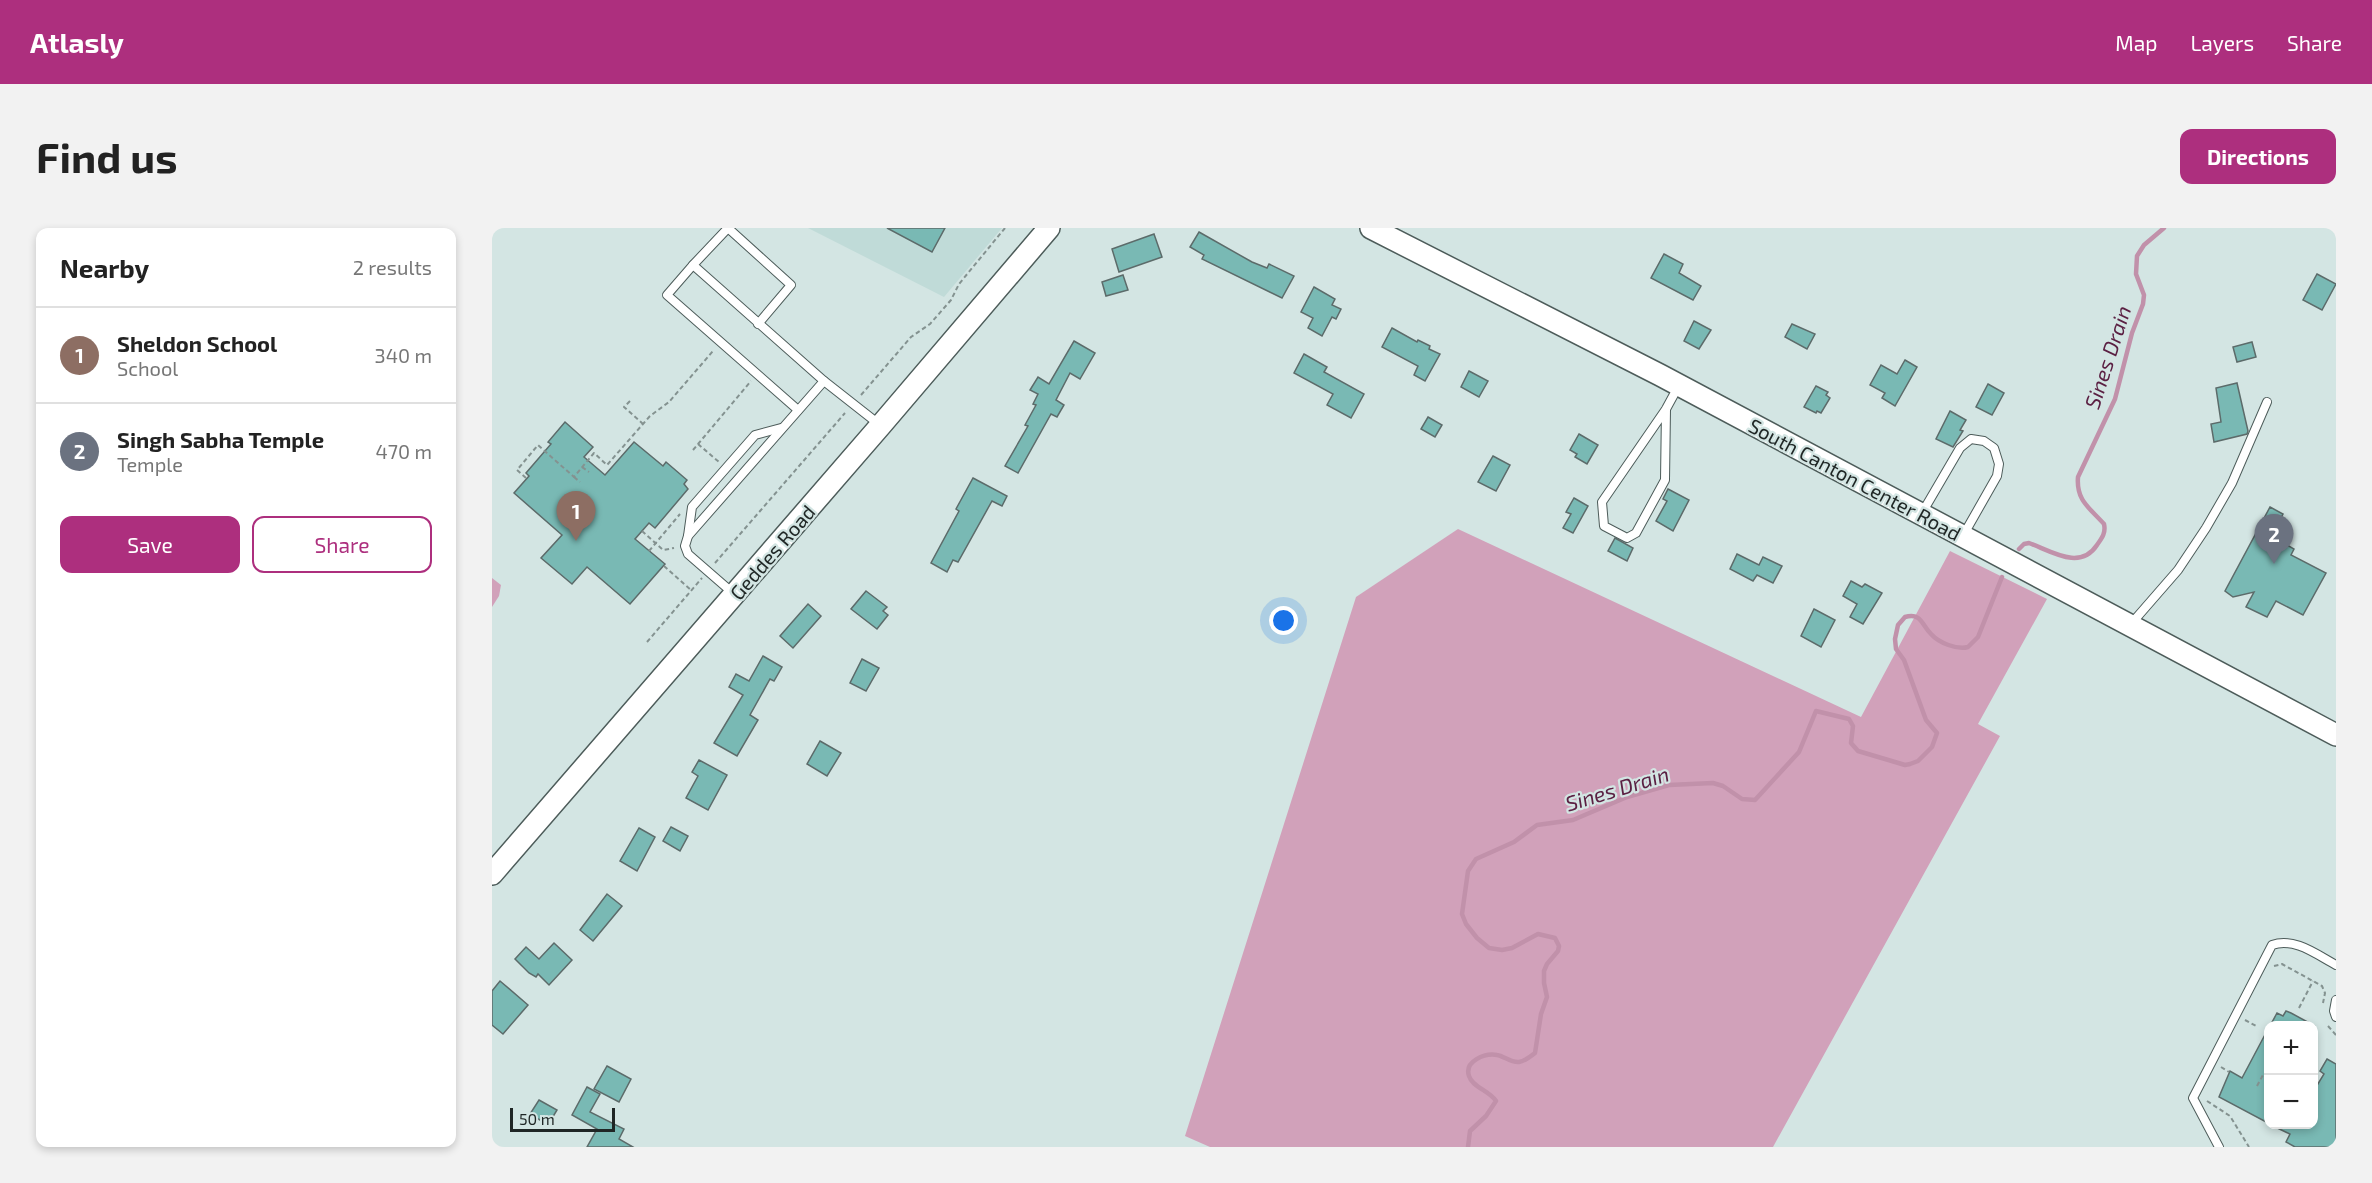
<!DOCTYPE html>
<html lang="en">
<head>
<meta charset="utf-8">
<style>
	body { margin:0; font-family:"Exo 2",sans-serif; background:#f2f2f2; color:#222 }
	.controls { position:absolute; right:18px; bottom:18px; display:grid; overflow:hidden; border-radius:12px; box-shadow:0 3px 9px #0003 }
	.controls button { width:54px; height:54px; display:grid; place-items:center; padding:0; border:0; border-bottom:2px solid #e0e0e0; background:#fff; color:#222; font:30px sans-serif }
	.scale { position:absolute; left:18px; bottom:15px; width:105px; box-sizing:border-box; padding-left:6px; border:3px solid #1f2625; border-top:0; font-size:16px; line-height:21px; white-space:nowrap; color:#1f2625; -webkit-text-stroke:4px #d3e5e3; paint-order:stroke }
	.you { position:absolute; left:792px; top:393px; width:21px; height:21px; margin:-15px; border:4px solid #fff; border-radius:50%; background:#1a73e8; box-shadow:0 0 0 9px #1a73e833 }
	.badge { display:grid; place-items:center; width:39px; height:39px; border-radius:50%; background:#ad2f7e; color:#fff; font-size:20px; font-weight:700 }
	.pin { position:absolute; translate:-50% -50px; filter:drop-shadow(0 2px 3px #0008) }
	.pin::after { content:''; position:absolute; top:32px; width:21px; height:18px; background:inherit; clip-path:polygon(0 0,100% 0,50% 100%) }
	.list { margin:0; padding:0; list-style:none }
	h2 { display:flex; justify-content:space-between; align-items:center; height:78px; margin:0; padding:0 24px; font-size:26px }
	h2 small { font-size:20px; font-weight:400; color:#767676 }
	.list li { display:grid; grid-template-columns:39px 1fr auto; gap:18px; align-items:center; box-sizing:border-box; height:96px; padding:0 24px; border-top:2px solid #e0e0e0 }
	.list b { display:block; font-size:22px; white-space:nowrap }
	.list p { margin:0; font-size:20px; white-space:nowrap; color:#767676 }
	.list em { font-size:20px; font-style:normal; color:#767676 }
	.actions { display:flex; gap:12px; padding:18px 24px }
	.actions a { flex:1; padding:14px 0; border:2px solid #ad2f7e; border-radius:12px; text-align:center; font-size:21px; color:#ad2f7e }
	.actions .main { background:#ad2f7e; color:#fff }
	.map { position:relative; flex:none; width:1844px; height:919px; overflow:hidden; border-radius:12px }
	header { display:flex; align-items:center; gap:36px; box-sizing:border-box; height:84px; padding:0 30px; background:#ad2f7e; color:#fff }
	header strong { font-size:28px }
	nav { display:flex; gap:33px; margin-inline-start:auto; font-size:21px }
	.intro { display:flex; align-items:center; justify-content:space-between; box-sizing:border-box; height:144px; padding:0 36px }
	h1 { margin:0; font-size:42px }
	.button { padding:15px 27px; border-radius:12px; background:#ad2f7e; color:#fff; font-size:21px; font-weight:700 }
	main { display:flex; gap:36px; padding:0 36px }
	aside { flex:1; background:#fff; border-radius:12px; box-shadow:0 3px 9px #0003 }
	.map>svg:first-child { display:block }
</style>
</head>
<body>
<header>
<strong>Atlasly</strong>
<nav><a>Map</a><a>Layers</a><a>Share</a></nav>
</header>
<div class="intro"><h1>Find us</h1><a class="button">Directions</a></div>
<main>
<aside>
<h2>Nearby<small>2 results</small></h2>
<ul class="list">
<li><span class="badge" style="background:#8d6e63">1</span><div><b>Sheldon School</b><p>School</p></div><em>340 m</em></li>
<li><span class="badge" style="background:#6b7280">2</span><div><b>Singh Sabha Temple</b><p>Temple</p></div><em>470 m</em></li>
</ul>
<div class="actions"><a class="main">Save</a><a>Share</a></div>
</aside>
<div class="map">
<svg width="1844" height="919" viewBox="0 0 1844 919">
	<rect width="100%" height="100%" fill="#d3e5e3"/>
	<path fill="#c0dbd8" d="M316 0H510L452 69Z"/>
	<g fill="#d1a1ba">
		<path d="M966 301 1369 489 1458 323 1555 371 1486 496 1508 508 1281 919H718L693 908 864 369Z"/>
		<path d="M0 350 9 357 7 368 0 379Z"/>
	</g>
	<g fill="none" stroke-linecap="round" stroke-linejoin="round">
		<g stroke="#c191aa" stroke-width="4.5">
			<path d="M1527 321 1532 316 1537 315C1559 323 1588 343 1605 317 1610 310 1614 305 1612 296 1598 280 1584 273 1586 249L1623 171 1640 105 1651 76 1652 67 1644 46 1645 28 1652 17 1672 0"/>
			<path d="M976 919 978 903 994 888 1004 873C998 863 980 859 977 848 972 833 993 825 1005 827 1012 828 1019 835 1027 834 1033 833 1038 829 1043 825L1049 786 1055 769 1052 755V743L1055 736 1066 723 1067 718 1063 710 1046 706 1020 720 1010 722 997 720 985 710 974 696 970 686 976 643 984 631 1022 614 1045 597 1081 592 1135 569 1177 557 1221 555 1231 558 1250 571 1263 572 1307 524 1324 483 1357 491 1361 498 1359 515 1366 523 1413 537 1418 536 1426 533 1440 519 1445 505 1434 492 1412 432 1404 421 1403 411 1406 397 1413 389C1429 384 1430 397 1439 406 1447 415 1465 422 1476 419L1486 409 1510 349"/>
		</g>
	</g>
	<g fill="#79b9b4" stroke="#5c6b6a" stroke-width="1.5">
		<path d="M395 0H453L440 24Z"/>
		<path d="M707 4 760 34 775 40 777 36 802 48 790 70 710 31 712 27 698 19Z"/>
		<path d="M662 6 670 29 627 44 620 21Z"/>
		<path d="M1172 26 1191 36 1187 45 1209 58 1201 72 1159 50Z"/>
		<path d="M1825 46 1844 56 1830 82 1811 72Z"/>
		<path d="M631 47 636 62 614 68 610 54Z"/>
		<path d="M822 59 843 71 840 77 849 81 844 91 840 89 830 108 816 100 821 90 809 84Z"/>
		<path d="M1202 93 1219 102 1207 121 1192 113Z"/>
		<path d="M1300 96 1323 106 1315 121 1293 109Z"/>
		<path d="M900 100 925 114 926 112 938 118 937 121 948 126 933 153 922 147 926 138 890 119Z"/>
		<path d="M582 113 603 125 588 151 578 145 564 172 572 177 565 189 559 186 526 245 513 238 536 198 533 197 544 177 541 176 546 166 538 162 546 149 557 156Z"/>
		<path d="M1760 114 1764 129 1745 134 1741 119Z"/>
		<path d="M812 126 835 139 832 144 872 166 859 190 835 177 841 166 802 145Z"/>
		<path d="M1413 132 1425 139 1403 178 1390 170 1393 165 1378 157 1389 137 1405 146Z"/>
		<path d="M977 143 996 153 987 169 969 159Z"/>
		<path d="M1745 155 1756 203 1755 206 1722 214 1719 196 1729 194 1724 160Z"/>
		<path d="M1496 156 1512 165 1500 187 1484 179Z"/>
		<path d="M1324 158 1336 164 1334 167 1338 170 1329 185 1325 183 1324 185 1312 179Z"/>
		<path d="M1458 183 1474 192 1468 202 1471 203 1461 219 1444 211Z"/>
		<path d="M936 189 950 197 943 209 929 201Z"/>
		<path d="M73 194 101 219 92 229 113 247 142 214 171 238 174 234 195 252 192 256 196 261 163 300 157 295 143 311 173 336 138 376 95 339 80 356 49 330 70 307 22 265 37 248 34 245 59 216 56 214Z"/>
		<path d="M1087 206 1106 217 1095 236 1083 229 1085 226 1078 222Z"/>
		<path d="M1001 228 1018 237 1004 263 986 254Z"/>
		<path d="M481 250 515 268 510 278 500 273 466 334 461 332 455 344 439 335 467 283 464 281Z"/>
		<path d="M1176 261 1197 272 1181 303 1164 293 1175 273 1171 271Z"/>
		<path d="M1082 270 1096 278 1081 305 1071 300 1079 286 1074 284Z"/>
		<path d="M1778 279 1791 286 1779 308 1802 321 1799 327 1834 345 1811 387 1784 373 1775 389 1754 379 1762 364 1741 369 1733 363Z"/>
		<path d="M1123 310 1141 320 1135 333 1116 323Z"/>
		<path d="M1245 326 1267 337 1271 329 1290 338 1281 355 1265 347 1261 353 1238 341Z"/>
		<path d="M1359 353 1370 359 1373 356 1390 365 1371 396 1358 389 1365 376 1351 368Z"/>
		<path d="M374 363 395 379 391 383 396 387 385 401 359 381Z"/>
		<path d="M316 376 329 388 301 420 288 408Z"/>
		<path d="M1322 381 1343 392 1329 419 1309 408Z"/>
		<path d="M271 428 290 439 282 453 278 451 258 487 266 492 245 528 222 515 251 467 237 459 244 446 257 453Z"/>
		<path d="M370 431 387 440 374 463 358 455Z"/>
		<path d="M328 513 349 525 335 548 315 536Z"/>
		<path d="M207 532 235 547 216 582 194 570 206 548 200 544Z"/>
		<path d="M179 599 196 608 188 623 171 613Z"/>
		<path d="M147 600 163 609 145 643 128 633Z"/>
		<path d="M115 666 130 678 101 713 88 702Z"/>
		<path d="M62 715 80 732 57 757 46 746 44 749 37 745 23 731 34 719 47 731Z"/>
		<path d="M8 753 36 777 11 806 0 797V763Z"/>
		<path d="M1794 783 1799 785 1823 798H1778L1785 785 1791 788Z"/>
		<path d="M1776 801V895L1727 869 1738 843 1750 850Z"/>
		<path d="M1835 831 1844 836V919H1803L1794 914 1798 906 1779 897H1821V864L1832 846 1828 843Z"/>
		<path d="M115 838 139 851 127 874 102 861Z"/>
		<path d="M95 859 108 866 98 884 132 901 127 911 141 919H95L105 901 80 887Z"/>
		<path d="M47 872 65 882 56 897 38 886Z"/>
	</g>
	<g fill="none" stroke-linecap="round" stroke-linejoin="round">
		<defs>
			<g id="service">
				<path d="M201 37 236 0 299 57 266 96"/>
				<path d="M1174 181 1173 252 1144 305 1135 310 1112 298 1110 274 1174 181 1186 159"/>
				<path d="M306 182 175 67 201 37 332 153 388 197"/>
				<path d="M1430 285 1468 220 1479 211 1492 213 1502 220 1507 236 1505 248 1472 306"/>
				<path d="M196 308 200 279 263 207 289 200"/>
				<path d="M242 366 196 326 193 318 196 308 332 153"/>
				<path d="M1639 396 1686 342 1714 300 1740 255 1775 174"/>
				<path d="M1844 772 1842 783 1844 789"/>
				<path d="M1727 919 1701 870 1780 717C1803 709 1825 727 1844 737"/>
			</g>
			<g id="secondary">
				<path d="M879 0 1168 147 1844 507"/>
				<path d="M0 646 389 197 557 0"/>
			</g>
		</defs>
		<use href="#service" stroke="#4d5c5a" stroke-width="10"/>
		<use href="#secondary" stroke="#4d5c5a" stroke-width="24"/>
		<g stroke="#849290" stroke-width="2" stroke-dasharray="4.5 3" stroke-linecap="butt">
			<path d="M369 167 419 109 438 96 459 72 467 56 513 0"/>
			<path d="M138 173 132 179 151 196"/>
			<path d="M206 216 227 234"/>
			<path d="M201 222 259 153"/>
			<path d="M90 239 97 244"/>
			<path d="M82 249 88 254"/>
			<path d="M34 250 25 242 46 217 82 249 102 225 115 237 158 188 177 174 221 123"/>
			<path d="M150 303 171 322 182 320"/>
			<path d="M157 323 188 286"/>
			<path d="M223 335 353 185"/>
			<path d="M172 338 199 362"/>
			<path d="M155 414 210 350"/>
			<path d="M1782 738 1790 736 1830 758 1833 765 1831 775"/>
			<path d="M1807 780 1821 753"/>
			<path d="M1753 792 1764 798"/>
			<path d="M1836 798 1844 807"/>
			<path d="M1729 839 1737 844"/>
			<path d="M1765 858 1772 845"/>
			<path d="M1715 873 1738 888 1757 919"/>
		</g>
		<use href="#service" stroke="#fff" stroke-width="8"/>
		<use href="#secondary" stroke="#fff" stroke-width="21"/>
	</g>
	<g text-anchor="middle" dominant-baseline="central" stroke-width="4.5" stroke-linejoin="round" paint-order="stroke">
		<g font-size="20" fill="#1f2625" stroke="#d3e5e3">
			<text transform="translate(1363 251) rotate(28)">South Canton Center Road</text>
			<text transform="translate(280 324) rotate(-49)">Geddes Road</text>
		</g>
		<g font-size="21" font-style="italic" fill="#5b2043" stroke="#d3e5e3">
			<text transform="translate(1615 129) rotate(-72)">Sines Drain</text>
			<text transform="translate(1125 560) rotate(-17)">Sines Drain</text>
		</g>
	</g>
</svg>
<div class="controls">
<button>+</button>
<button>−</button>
</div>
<div class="scale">50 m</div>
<div class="you"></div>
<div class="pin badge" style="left:84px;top:313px;background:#8d6e63">1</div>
<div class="pin badge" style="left:1782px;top:336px;background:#6b7280">2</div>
</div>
</main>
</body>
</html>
